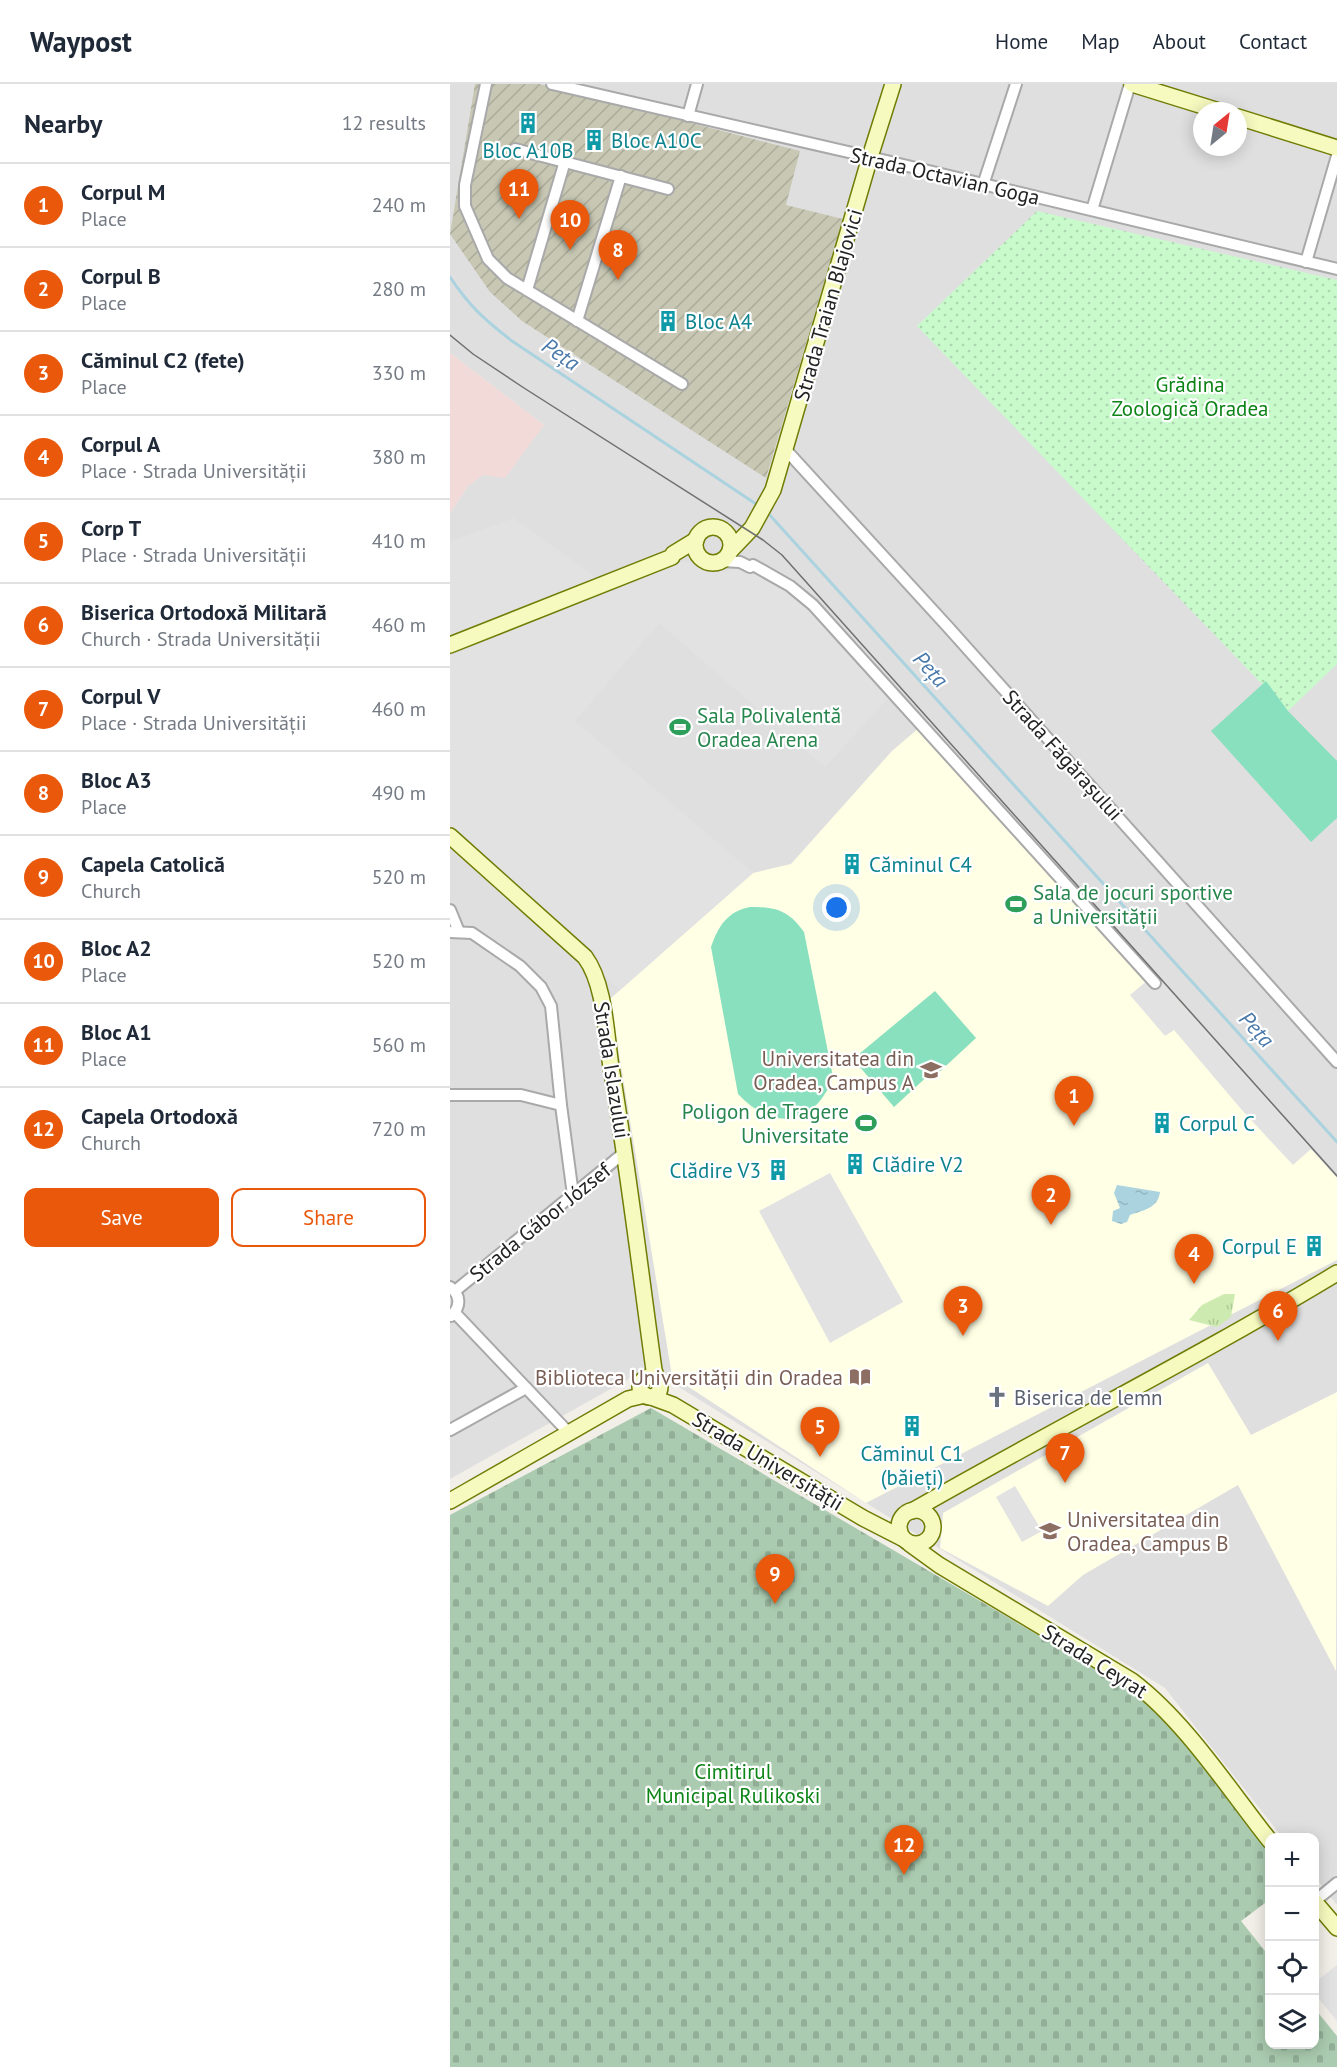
<!DOCTYPE html>
<html lang="en">
<head>
<meta charset="utf-8">
<style>
	body { margin:0; font-family:"PT Sans",sans-serif; background:#f6f6f7; color:#1f2937 }
	.controls { position:absolute; right:18px; bottom:18px; display:grid; overflow:hidden; border-radius:12px; box-shadow:0 3px 15px #0003 }
	.controls button { width:54px; height:54px; display:grid; place-items:center; padding:0; border:0; border-bottom:2px solid #e0e1e3; background:#fff; color:#1f2937; font:30px sans-serif }
	.compass { position:absolute; left:743px; top:18px; width:54px; height:54px; border-radius:50%; background:#fff; box-shadow:0 3px 15px #0003; rotate:30deg }
	.you { position:absolute; left:387px; top:824px; width:21px; height:21px; margin:-15px; border:4px solid #fff; border-radius:50%; background:#1a73e8; box-shadow:0 0 0 9px #1a73e833 }
	.badge { display:grid; place-items:center; width:39px; height:39px; border-radius:50%; background:#ea580c; color:#fff; font-size:20px; font-weight:700 }
	.pin { position:absolute; translate:-50% -50px; filter:drop-shadow(0 2px 3px #0008) }
	.pin::after { content:''; position:absolute; top:32px; width:21px; height:18px; background:inherit; clip-path:polygon(0 0,100% 0,50% 100%) }
	.list { margin:0; padding:0; list-style:none }
	h2 { display:flex; justify-content:space-between; align-items:center; height:78px; margin:0; padding:0 24px; font-size:26px }
	h2 small { font-size:20px; font-weight:400; color:#747a83 }
	.list li { display:grid; grid-template-columns:39px 1fr auto; gap:18px; align-items:center; box-sizing:border-box; height:84px; padding:0 24px; border-top:2px solid #e0e1e3 }
	.list b { display:block; font-size:22px; white-space:nowrap }
	.list p { margin:0; font-size:20px; white-space:nowrap; color:#747a83 }
	.list em { font-size:20px; font-style:normal; color:#747a83 }
	.actions { display:flex; gap:12px; padding:18px 24px }
	.actions a { flex:1; padding:14px 0; border:2px solid #ea580c; border-radius:12px; text-align:center; font-size:21px; color:#ea580c }
	.actions .main { background:#ea580c; color:#fff }
	.icon { flex:none; width:33px; height:33px; fill:none; stroke:currentColor; stroke-width:2; stroke-linecap:round; stroke-linejoin:round }
	.map { position:relative; flex:none; width:887px; height:1983px; overflow:hidden }
	header { display:flex; align-items:center; gap:36px; box-sizing:border-box; height:84px; padding:0 30px; background:#fff; border-bottom:2px solid #e0e1e3 }
	header strong { font-size:28px }
	nav { display:flex; gap:33px; margin-inline-start:auto; font-size:21px }
	main { display:flex }
	aside { flex:1; background:#fff }
	.map>svg:first-child { display:block }
</style>
</head>
<body>
<header>
<strong>Waypost</strong>
<nav><a>Home</a><a>Map</a><a>About</a><a>Contact</a></nav>
</header>
<main>
<aside>
<h2>Nearby<small>12 results</small></h2>
<ul class="list">
<li><span class="badge">1</span><div><b>Corpul M</b><p>Place</p></div><em>240 m</em></li>
<li><span class="badge">2</span><div><b>Corpul B</b><p>Place</p></div><em>280 m</em></li>
<li><span class="badge">3</span><div><b>Căminul C2 (fete)</b><p>Place</p></div><em>330 m</em></li>
<li><span class="badge">4</span><div><b>Corpul A</b><p>Place · Strada Universității</p></div><em>380 m</em></li>
<li><span class="badge">5</span><div><b>Corp T</b><p>Place · Strada Universității</p></div><em>410 m</em></li>
<li><span class="badge">6</span><div><b>Biserica Ortodoxă Militară</b><p>Church · Strada Universității</p></div><em>460 m</em></li>
<li><span class="badge">7</span><div><b>Corpul V</b><p>Place · Strada Universității</p></div><em>460 m</em></li>
<li><span class="badge">8</span><div><b>Bloc A3</b><p>Place</p></div><em>490 m</em></li>
<li><span class="badge">9</span><div><b>Capela Catolică</b><p>Church</p></div><em>520 m</em></li>
<li><span class="badge">10</span><div><b>Bloc A2</b><p>Place</p></div><em>520 m</em></li>
<li><span class="badge">11</span><div><b>Bloc A1</b><p>Place</p></div><em>560 m</em></li>
<li><span class="badge">12</span><div><b>Capela Ortodoxă</b><p>Church</p></div><em>720 m</em></li>
</ul>
<div class="actions"><a class="main">Save</a><a>Share</a></div>
</aside>
<div class="map">
<svg width="887" height="1983" viewBox="0 0 887 1983">
	<defs>
		<pattern id="construction-furrows" width="10" height="10" patternUnits="userSpaceOnUse" patternTransform="scale(1.5)"><rect width="10" height="10" fill="#c7c7b4"/><path d="M-1 1l2-2M0 10L10 0M9 11l2-2" fill="none" stroke="#abab9a"/></pattern>
		<pattern id="grass-tufts" width="24" height="20" patternUnits="userSpaceOnUse" patternTransform="scale(1.5)"><rect width="24" height="20" fill="#cdebb0"/><path d="M3 7l-1-3M5 7V3M7 7l1-3M15 17l-1-3M17 17v-4M19 17l1-3" fill="none" stroke="#b0c997"/></pattern>
		<pattern id="cemetery-stones" width="16" height="16" patternUnits="userSpaceOnUse" patternTransform="scale(1.5)"><rect width="16" height="16" fill="#aacbaf"/><path d="M2 7V4a2 2 0 0 1 4 0v3zM10 15v-3a2 2 0 0 1 4 0v3z" fill="#92ae96"/></pattern>
		<pattern id="park-dots" width="8" height="8" patternUnits="userSpaceOnUse" patternTransform="scale(1.5)"><rect width="8" height="8" fill="#c8facc"/><path d="M2 2h.1M6 6h.1" fill="none" stroke="#acd6af" stroke-width="1.8" stroke-linecap="round"/></pattern>
		<pattern id="water-ripples" width="26" height="14" patternUnits="userSpaceOnUse" patternTransform="scale(1.5)"><rect width="26" height="14" fill="#aad3df"/><path d="M2 4q2-2 4 0t4 0M15 11q2-2 4 0t4 0" fill="none" stroke="#92b5bf"/></pattern>
	</defs>
	<rect width="100%" height="100%" fill="#f2efe9"/>
	<path fill="#e0dfdf" fill-rule="evenodd" d="M0 0H887V1821L865 1793 864 1754 832 1753 715 1604 198 1284 0 1395V429L18 402 94 341 0 269ZM752 27H788V63H752Z"/>
	<path fill="#f2dad9" d="M0 269 94 341 55 394 33 391 18 402 0 429Z"/>
	<g fill="#ffffe5">
		<path d="M470 643 696 897 704 891 887 1094V1176L416 1419 222 1292 160 915 303 789 341 780 442 667Z"/>
		<path d="M758 1279 801 1351 887 1308 886 1587 788 1401 633 1491 598 1522 490 1464 493 1429Z"/>
	</g>
	<path fill="url(#construction-furrows)" d="M25 0H89L350 67 336 121 393 135 316 394 72 237 40 208 0 150Z"/>
	<path fill="url(#grass-tufts)" d="M774 1210H785L781 1233 767 1243 739 1236 752 1221Z"/>
	<path fill="url(#cemetery-stones)" d="M201 1324 593 1554 711 1625 819 1765V1816L791 1837 819 1872 820 1960H864L865 1925 887 1952V1983H0V1431Z"/>
	<path fill="url(#park-dots)" d="M587 127 887 196V580L838 627 467 242Z"/>
	<g fill="#88e0be">
		<path d="M816 597 838 627 887 677V734L861 758 761 647Z"/>
		<path d="M300 823C326 823 338 826 354 848L383 993C365 1042 323 1048 288 1010L261 863C268 842 278 827 300 823Z"/>
		<path d="M485 907 526 954 485 992 482 988 444 1023 403 975Z"/>
	</g>
	<g fill="#e2e2e2">
		<path d="M64 434 152 498 0 560V458Z"/>
		<path d="M235 478 277 488 287 482 337 507 362 527 440 612 375 683 209 539 125 637 303 789 170 906 0 749V572L213 482Z"/>
		<path d="M704 891 861 1065 843 1081 791 1025 724 946 715 952 680 911Z"/>
		<path d="M380 1089 453 1218 380 1259 309 1127Z"/>
		<path d="M565 1402 592 1447 572 1458 546 1413Z"/>
		<path d="M887 1881V1937L865 1910 864 1899Z"/>
	</g>
	<path fill="url(#water-ripples)" d="M667 1101 710 1108C708 1124 694 1126 680 1131L677 1138 671 1140 662 1137 663 1127 670 1124 664 1109Z"/>
	<g fill="none" stroke-linecap="round" stroke-linejoin="round">
		<g stroke="#aad3df" stroke-width="3">
			<path d="M0 193C20 223 35 236 62 257L309 422"/>
			<path d="M317 428 887 1058"/>
		</g>
		<defs>
			<g id="street">
				<path d="M36 0 15 101V122L38 175 57 194 232 300"/>
				<path d="M102 0 420 73 887 185"/>
				<path d="M238 32 247 0"/>
				<path d="M65 65 218 105"/>
				<path d="M533 101 566 0"/>
				<path d="M642 126 680 0"/>
				<path d="M856 178 887 72"/>
				<path d="M77 206 115 77"/>
				<path d="M127 237 171 92"/>
				<path d="M336 366 498 543 887 978"/>
				<path d="M271 477 290 478 300 483 303 481 340 502 363 521 705 899"/>
				<path d="M0 826 9 848"/>
				<path d="M0 848 22 849 70 882 91 903 101 922 111 1021 123 1111"/>
				<path d="M0 1011H71L111 1021"/>
				<path d="M0 1203C11 1211 11 1223 1 1232"/>
				<path d="M5 1207 175 1068"/>
				<path d="M5 1229 119 1349"/>
				<path d="M0 1346 76 1304"/>
				<path d="M865 1817 887 1799"/>
			</g>
			<g id="secondary">
				<path d="M682 0 769 27"/>
				<path d="M788 33 887 64"/>
				<circle cx="263" cy="461" r="18"/>
				<path d="M280 467 302 444 323 406 420 73 443 0"/>
				<path d="M0 561 222 473 223 470 246 456"/>
				<path d="M0 752 135 873C155 900 156 950 161 983 178 1084 190 1185 204 1286L208 1297"/>
				<circle cx="200" cy="1303" r="10"/>
				<path d="M201 1313 223 1321 413 1434 452 1454"/>
				<path d="M0 1417 178 1315 195 1311"/>
				<circle cx="466" cy="1443" r="17"/>
				<path d="M462 1427C603 1346 748 1273 887 1189"/>
				<path d="M460 1460 489 1481 682 1597C735 1637 778 1704 820 1757"/>
				<path d="M864 1817 887 1844"/>
			</g>
		</defs>
		<use href="#street" stroke="#a9a9a9" stroke-width="14"/>
		<use href="#secondary" stroke="#707d05" stroke-width="18"/>
		<use href="#street" stroke="#fff" stroke-width="10"/>
		<use href="#secondary" stroke="#f7fabf" stroke-width="15"/>
		<path stroke="#707070" stroke-width="1.5" d="M0 251 23 270 74 304 313 456 332 471 887 1092"/>
	</g>
	<defs>
		<symbol id="building-bare" viewBox="-9 -9 18 18"><path d="M-4-6H4V6H1V3H-1V6H-4ZM-2.5-4.3h1.7v1.8h-1.7ZM.8-4.3h1.7v1.8H.8ZM-2.5-1h1.7V.8h-1.7ZM.8-1h1.7V.8H.8Z" fill="#0f9aa8" stroke="#fff" stroke-width="2.5" paint-order="stroke"/></symbol>
		<symbol id="stadium-bare" viewBox="-9 -9 18 18"><path d="M0-5a6.5 5 0 1 0 0 10a6.5 5 0 1 0 0-10ZM-3.5-1.8h7v3.6h-7Z" fill="#2e9e5b" stroke="#fff" stroke-width="2.5" paint-order="stroke"/></symbol>
		<symbol id="university-bare" viewBox="-9 -9 18 18"><path d="M0-5L7-2L0 1L-7-2ZM-4 1L0 2.5L4 1V4Q0 6-4 4Z" fill="#8d6e63" stroke="#fff" stroke-width="2.5" paint-order="stroke"/></symbol>
		<symbol id="library-bare" viewBox="-9 -9 18 18"><path d="M-6-4Q-3-5.5-.7-3.5V5Q-3 3-6 4ZM6-4Q3-5.5 .7-3.5V5Q3 3 6 4Z" fill="#8d6e63" stroke="#fff" stroke-width="2.5" paint-order="stroke"/></symbol>
		<symbol id="church-bare" viewBox="-9 -9 18 18"><path d="M-1.2-6h2.4v3.5h3.3v2.4h-3.3V6h-2.4V-.1h-3.3v-2.4h3.3Z" fill="#6b7280" stroke="#fff" stroke-width="2.5" paint-order="stroke"/></symbol>
	</defs>
	<g fill-rule="evenodd">
		<use href="#building-bare" x="63" y="24" width="30" height="30"/>
		<use href="#building-bare" x="129" y="41" width="30" height="30"/>
		<use href="#building-bare" x="203" y="222" width="30" height="30"/>
		<use href="#stadium-bare" x="215" y="628" width="30" height="30"/>
		<use href="#building-bare" x="387" y="765" width="30" height="30"/>
		<use href="#stadium-bare" x="551" y="805" width="30" height="30"/>
		<use href="#university-bare" x="466" y="971" width="30" height="30"/>
		<use href="#stadium-bare" x="401" y="1024" width="30" height="30"/>
		<use href="#building-bare" x="697" y="1024" width="30" height="30"/>
		<use href="#building-bare" x="390" y="1065" width="30" height="30"/>
		<use href="#building-bare" x="313" y="1071" width="30" height="30"/>
		<use href="#building-bare" x="849" y="1147" width="30" height="30"/>
		<use href="#library-bare" x="395" y="1278" width="30" height="30"/>
		<use href="#church-bare" x="532" y="1298" width="30" height="30"/>
		<use href="#building-bare" x="447" y="1327" width="30" height="30"/>
		<use href="#university-bare" x="585" y="1432" width="30" height="30"/>
	</g>
	<g text-anchor="middle" dominant-baseline="central" stroke-width="4.5" stroke-linejoin="round" paint-order="stroke">
		<g font-size="21" fill="#0d838f" stroke="#fff" text-anchor="start">
			<text x="161" y="56">Bloc A10C</text>
			<text x="78" y="66" text-anchor="middle">Bloc A10B</text>
			<text x="235" y="237">Bloc A4</text>
			<text x="419" y="780">Căminul C4</text>
			<text x="729" y="1039">Corpul C</text>
			<text x="422" y="1080">Clădire V2</text>
			<text x="311" y="1086" text-anchor="end">Clădire V3</text>
			<text x="847" y="1162" text-anchor="end">Corpul E</text>
			<text x="462" y="1369" text-anchor="middle">Căminul C1<tspan x="462" dy="24">(băieți)</tspan></text>
		</g>
		<g font-size="21" fill="#222" stroke="#fff">
			<text transform="translate(495 92) rotate(13)">Strada Octavian Goga</text>
			<text transform="translate(378 221) rotate(-74)">Strada Traian Blajovici</text>
			<text transform="translate(613 671) rotate(48)">Strada Făgărașului</text>
			<text transform="translate(162 986) rotate(81)">Strada Islazului</text>
			<text transform="translate(90 1138) rotate(-39)">Strada Gábor József</text>
			<text transform="translate(318 1377) rotate(31)">Strada Universității</text>
			<text transform="translate(645 1577) rotate(32)">Strada Ceyrat</text>
		</g>
		<g font-size="21" fill="#0c8416" stroke="#fff">
			<text x="740" y="300">Grădina<tspan x="740" dy="24">Zoologică Oradea</tspan></text>
			<text x="283" y="1687">Cimitirul<tspan x="283" dy="24">Municipal Rulikoski</tspan></text>
		</g>
		<g font-size="21" fill="#27864d" stroke="#fff" text-anchor="start">
			<text x="247" y="631">Sala Polivalentă<tspan x="247" dy="24">Oradea Arena</tspan></text>
			<text x="583" y="808">Sala de jocuri sportive<tspan x="583" dy="24">a Universității</tspan></text>
			<text x="399" y="1027" text-anchor="end">Poligon de Tragere<tspan x="399" dy="24">Universitate</tspan></text>
		</g>
		<g font-size="21" fill="#785e54" stroke="#fff" text-anchor="end">
			<text x="464" y="974">Universitatea din<tspan x="464" dy="24">Oradea, Campus A</tspan></text>
			<text x="393" y="1293">Biblioteca Universității din Oradea</text>
			<text x="617" y="1435" text-anchor="start">Universitatea din<tspan x="617" dy="24">Oradea, Campus B</tspan></text>
		</g>
		<g font-size="21" fill="#5b616d" stroke="#fff" text-anchor="start">
			<text x="564" y="1313">Biserica de lemn</text>
		</g>
		<g font-size="22" font-style="italic" fill="#4a7aab" stroke="#fff">
			<text transform="translate(111 270) rotate(34)">Peța</text>
			<text transform="translate(481 585) rotate(48)">Peța</text>
			<text transform="translate(807 945) rotate(48)">Peța</text>
		</g>
	</g>
</svg>
<div class="controls">
<button>+</button>
<button>−</button>
<button><svg class="icon" aria-label="locate" viewBox="0 0 24 24"><circle cx="12" cy="12" r="6"/><path d="M12 2v4M12 18v4M2 12h4M18 12h4"/></svg></button>
<button><svg class="icon" aria-label="layers" viewBox="0 0 24 24"><path d="M12 4l9 5-9 5-9-5zM3 14l9 5 9-5"/></svg></button>
</div>
<svg class="compass" viewBox="-18 -18 36 36"><path d="M0-13l5 13h-10z" fill="#e53935"/><path d="M0 13l5-13h-10z" fill="#747a83"/></svg>
<div class="you"></div>
<div class="pin badge" style="left:624px;top:1042px">1</div>
<div class="pin badge" style="left:601px;top:1141px">2</div>
<div class="pin badge" style="left:513px;top:1252px">3</div>
<div class="pin badge" style="left:744px;top:1200px">4</div>
<div class="pin badge" style="left:370px;top:1373px">5</div>
<div class="pin badge" style="left:828px;top:1257px">6</div>
<div class="pin badge" style="left:615px;top:1399px">7</div>
<div class="pin badge" style="left:168px;top:196px">8</div>
<div class="pin badge" style="left:325px;top:1520px">9</div>
<div class="pin badge" style="left:120px;top:166px">10</div>
<div class="pin badge" style="left:69px;top:135px">11</div>
<div class="pin badge" style="left:454px;top:1791px">12</div>
</div>
</main>
</body>
</html>
